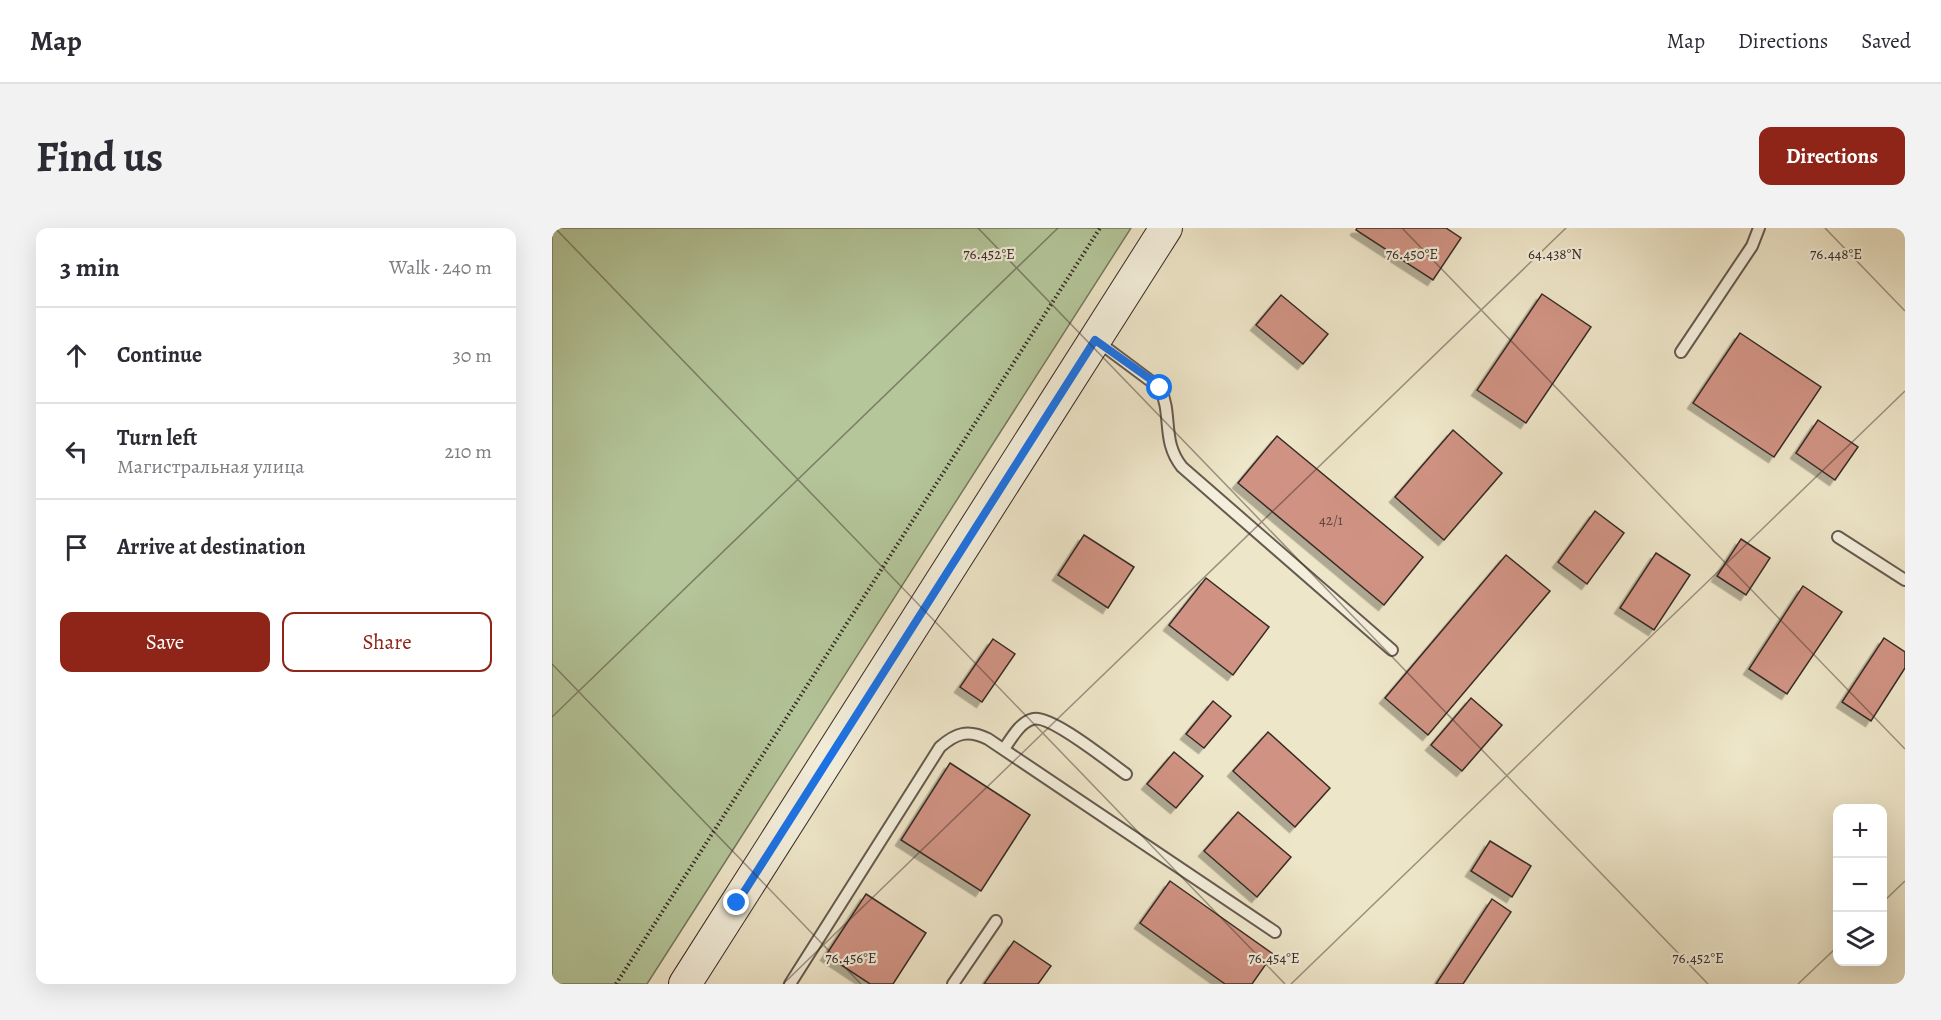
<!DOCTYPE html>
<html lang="en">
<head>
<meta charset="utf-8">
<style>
	body { margin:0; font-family:Alegreya,serif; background:#f2f2f3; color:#2b2b33 }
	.controls { position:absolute; right:18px; bottom:18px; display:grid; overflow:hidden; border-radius:12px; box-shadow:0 6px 24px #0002 }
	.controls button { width:54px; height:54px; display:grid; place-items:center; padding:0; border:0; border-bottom:2px solid #e1e1e2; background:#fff; color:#2b2b33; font:30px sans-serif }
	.stop { position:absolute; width:18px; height:18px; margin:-14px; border:4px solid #1a73e8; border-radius:50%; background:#fff }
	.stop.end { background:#1a73e8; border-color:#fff; box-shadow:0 2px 6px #0008 }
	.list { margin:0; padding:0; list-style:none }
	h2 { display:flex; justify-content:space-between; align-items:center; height:78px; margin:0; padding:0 24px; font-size:26px }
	h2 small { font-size:20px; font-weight:400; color:#7c7c81 }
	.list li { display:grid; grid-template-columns:39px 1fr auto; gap:18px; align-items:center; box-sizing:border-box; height:96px; padding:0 24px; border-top:2px solid #e1e1e2 }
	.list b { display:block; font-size:22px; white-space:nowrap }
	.list p { margin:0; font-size:20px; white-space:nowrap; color:#7c7c81 }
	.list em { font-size:20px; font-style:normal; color:#7c7c81 }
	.actions { display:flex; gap:12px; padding:18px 24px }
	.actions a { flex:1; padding:14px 0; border:2px solid #8f2418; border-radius:12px; text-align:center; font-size:21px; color:#8f2418 }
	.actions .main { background:#8f2418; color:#fff }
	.icon { flex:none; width:33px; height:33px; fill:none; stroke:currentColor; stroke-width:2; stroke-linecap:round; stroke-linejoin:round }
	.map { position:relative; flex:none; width:1353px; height:756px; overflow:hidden; border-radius:12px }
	header { display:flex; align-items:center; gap:36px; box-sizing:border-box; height:84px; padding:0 30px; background:#fff; border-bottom:2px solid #e1e1e2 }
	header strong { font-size:28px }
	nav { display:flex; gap:33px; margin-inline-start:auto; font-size:21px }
	.intro { display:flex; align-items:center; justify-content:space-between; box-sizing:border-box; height:144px; padding:0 36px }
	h1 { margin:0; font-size:42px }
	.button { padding:15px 27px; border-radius:12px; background:#8f2418; color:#fff; font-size:21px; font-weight:700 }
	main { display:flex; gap:36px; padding:0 36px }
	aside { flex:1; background:#fff; border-radius:12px; box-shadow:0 6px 24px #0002 }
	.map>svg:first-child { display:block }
</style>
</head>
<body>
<header>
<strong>Map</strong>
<nav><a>Map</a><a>Directions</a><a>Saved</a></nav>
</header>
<div class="intro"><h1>Find us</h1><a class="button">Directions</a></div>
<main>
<aside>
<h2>3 min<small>Walk · 240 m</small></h2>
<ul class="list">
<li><svg class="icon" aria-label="ahead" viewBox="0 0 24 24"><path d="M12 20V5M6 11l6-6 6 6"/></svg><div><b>Continue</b></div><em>30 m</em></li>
<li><svg class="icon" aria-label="left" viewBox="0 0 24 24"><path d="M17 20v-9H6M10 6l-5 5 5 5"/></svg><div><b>Turn left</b><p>Магистральная улица</p></div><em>210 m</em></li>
<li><svg class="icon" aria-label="arrive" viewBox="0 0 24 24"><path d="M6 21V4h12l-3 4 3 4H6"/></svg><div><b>Arrive at destination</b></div></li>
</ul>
<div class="actions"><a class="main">Save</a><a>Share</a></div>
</aside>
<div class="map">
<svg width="1353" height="756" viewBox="0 0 1353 756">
	<defs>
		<filter id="shadow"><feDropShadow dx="-5.5" dy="5.5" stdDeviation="0" flood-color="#0004"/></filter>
	</defs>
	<rect width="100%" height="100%" fill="#eee6c9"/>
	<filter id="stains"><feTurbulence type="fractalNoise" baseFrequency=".00333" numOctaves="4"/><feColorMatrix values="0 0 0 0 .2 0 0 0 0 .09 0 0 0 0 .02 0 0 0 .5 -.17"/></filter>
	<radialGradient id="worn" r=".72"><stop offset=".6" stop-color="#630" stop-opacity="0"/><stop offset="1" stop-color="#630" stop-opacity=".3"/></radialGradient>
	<path fill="#b4c69a" stroke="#767860" stroke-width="1.5" d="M0 0H579L95 756H0Z"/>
	<g fill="#d09383" stroke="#382b27" stroke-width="1.5" filter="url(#shadow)">
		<path d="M805 0H894L909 10 881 52 804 2Z"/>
		<path d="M990 66 1039 99 974 195 925 162Z"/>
		<path d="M729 67 776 106 751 136 704 97Z"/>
		<path d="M1188 105 1269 159 1222 229 1141 175Z"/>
		<path d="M1266 192 1306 219 1283 252 1244 225Z"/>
		<path d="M901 202 950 245 892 312 843 269Z"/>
		<path d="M725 208 871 329 832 377 686 255Z"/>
		<path d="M1043 283 1072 305 1035 356 1006 334Z"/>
		<path d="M532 307 582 339 556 380 506 347Z"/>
		<path d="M1189 311 1218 330 1194 367 1165 348Z"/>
		<path d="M1104 325 1138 347 1102 402 1068 380Z"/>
		<path d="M954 327 998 363 876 507 833 470Z"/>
		<path d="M654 350 717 399 681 447 617 397Z"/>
		<path d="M1251 358 1290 384 1235 466 1197 441Z"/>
		<path d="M1332 410 1353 424V440L1319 493 1290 474Z"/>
		<path d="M441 411 463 426 430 474 408 459Z"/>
		<path d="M919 470 950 497 910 543 879 517Z"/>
		<path d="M661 473 679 488 652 520 634 506Z"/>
		<path d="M716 504 778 560 743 599 681 543Z"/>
		<path d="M622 524 651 548 624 580 595 556Z"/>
		<path d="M398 535 478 587 429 663 349 612Z"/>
		<path d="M686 584 739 629 705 669 652 623Z"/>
		<path d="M938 613 979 638 960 669 919 643Z"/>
		<path d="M618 653 721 726 700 756H673L588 695Z"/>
		<path d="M314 666 374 705 341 756H318L274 727Z"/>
		<path d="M940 671 959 684 911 756H884Z"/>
		<path d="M462 713 499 738 486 756H432Z"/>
	</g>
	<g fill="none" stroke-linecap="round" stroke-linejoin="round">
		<defs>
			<g id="lane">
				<path d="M545 113 608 160C621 187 609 213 630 239L840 422"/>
				<path d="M1129 124 1200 18 1207 0"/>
				<path d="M1286 309 1353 352"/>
				<path d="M452 521C459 511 468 494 481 491 498 486 557 534 574 546"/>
				<path d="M238 756 388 519C404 505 416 501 436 511L723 704"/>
				<path d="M401 756 444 693"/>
			</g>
			<path id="secondary" d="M133 756 614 0"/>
		</defs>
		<use href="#lane" stroke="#665a50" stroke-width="14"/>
		<use href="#secondary" stroke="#382b27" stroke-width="34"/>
		<path stroke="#382b27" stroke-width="4" stroke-dasharray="1.5 3" stroke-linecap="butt" d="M64 756 548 0"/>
		<use href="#lane" stroke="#f4efdc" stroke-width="10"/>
		<use href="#secondary" stroke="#f4efdc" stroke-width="32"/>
	</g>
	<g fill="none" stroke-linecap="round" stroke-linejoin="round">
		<path stroke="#1a73e8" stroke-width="8" d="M185 675 543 112 601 153 608 160"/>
	</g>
	<path fill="none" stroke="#382b27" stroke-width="1.5" stroke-opacity="0.45" d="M3 0 733 756M426 0 1156 756M850 0 1353 521M1273 0 1353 83M0 436 309 756M0 489 506 0M1330 675 1353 653M231 756 1014 0M739 756 1353 163M1246 756 1286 718"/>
	<g text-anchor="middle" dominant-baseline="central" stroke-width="4.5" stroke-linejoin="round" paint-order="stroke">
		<g font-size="15" fill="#5e453e">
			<text x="779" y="292">42/1</text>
		</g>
	</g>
	<g font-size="15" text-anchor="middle" fill="#382b27" stroke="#f4efdc" stroke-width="4.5" stroke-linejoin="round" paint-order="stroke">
		<text x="1003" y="31">64.438°N</text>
		<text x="1284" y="31">76.448°E</text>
		<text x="437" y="31">76.452°E</text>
		<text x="860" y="31">76.450°E</text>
		<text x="299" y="735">76.456°E</text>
		<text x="722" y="735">76.454°E</text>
		<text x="1146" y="735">76.452°E</text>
	</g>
	<rect width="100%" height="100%" filter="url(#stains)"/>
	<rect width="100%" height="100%" fill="url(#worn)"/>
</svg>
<div class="controls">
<button>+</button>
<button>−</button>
<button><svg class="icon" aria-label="layers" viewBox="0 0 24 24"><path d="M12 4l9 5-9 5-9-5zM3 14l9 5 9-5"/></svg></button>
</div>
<div class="stop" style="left:608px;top:160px"></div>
<div class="stop end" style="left:185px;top:675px"></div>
</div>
</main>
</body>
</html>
